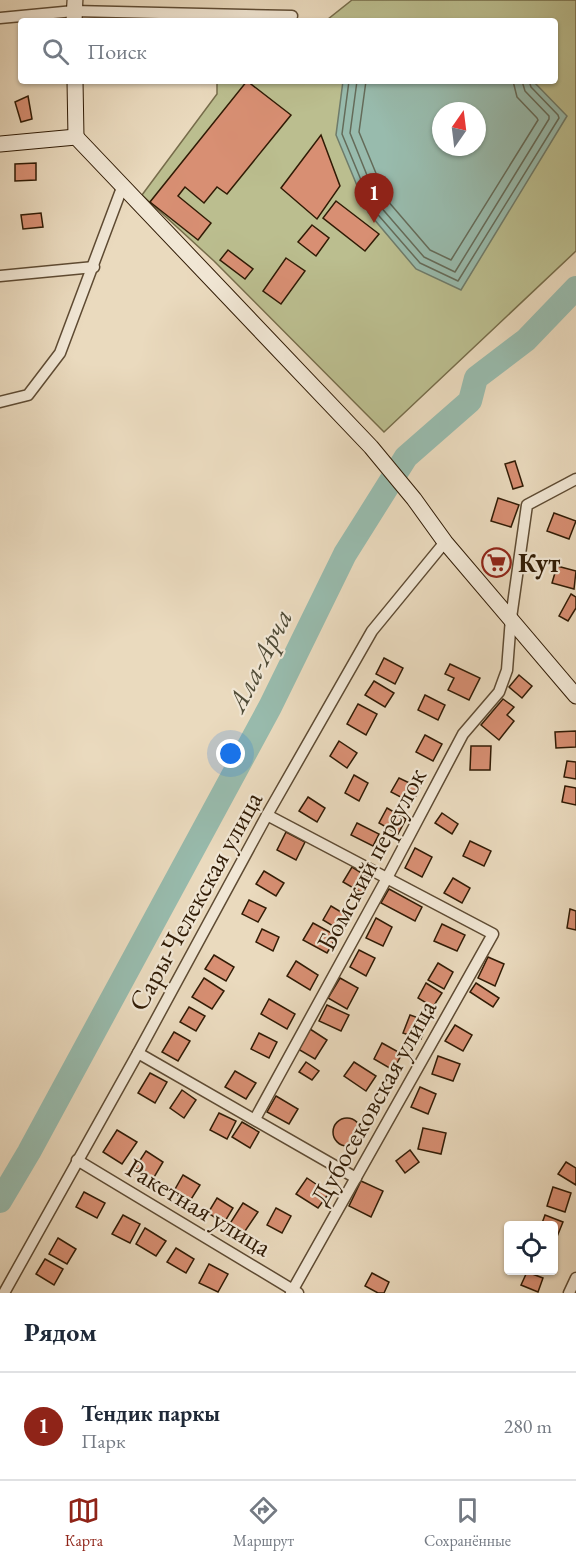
<!DOCTYPE html>
<html lang="ru">
<head>
<meta charset="utf-8">
<style>
	body { margin:0; font-family:"EB Garamond",serif; background:#f6f6f7; color:#1f2937 }
	.controls { position:absolute; right:18px; bottom:18px; display:grid; overflow:hidden; border-radius:6px; box-shadow:0 2px 4px #0004 }
	.controls button { width:54px; height:54px; display:grid; place-items:center; padding:0; border:0; border-bottom:2px solid #e0e1e3; background:#fff; color:#1f2937; font:30px sans-serif }
	.compass { position:absolute; left:432px; top:102px; width:54px; height:54px; border-radius:50%; background:#fff; box-shadow:0 2px 4px #0004; rotate:14deg }
	.you { position:absolute; left:231px; top:754px; width:21px; height:21px; margin:-15px; border:4px solid #fff; border-radius:50%; background:#1a73e8; box-shadow:0 0 0 9px #1a73e833 }
	.badge { display:grid; place-items:center; width:39px; height:39px; border-radius:50%; background:#8f2418; color:#fff; font-size:20px; font-weight:700 }
	.pin { position:absolute; translate:-50% -50px; filter:drop-shadow(0 2px 3px #0008) }
	.pin::after { content:''; position:absolute; top:32px; width:21px; height:18px; background:inherit; clip-path:polygon(0 0,100% 0,50% 100%) }
	.list { margin:0; padding:0; list-style:none }
	h2 { display:flex; justify-content:space-between; align-items:center; height:78px; margin:0; padding:0 24px; font-size:26px }
	h2 small { font-size:20px; font-weight:400; color:#747a83 }
	.list li { display:grid; grid-template-columns:39px 1fr auto; gap:18px; align-items:center; box-sizing:border-box; height:108px; padding:0 24px; border-top:2px solid #e0e1e3 }
	.list b { display:block; font-size:22px; white-space:nowrap }
	.list p { margin:0; font-size:20px; white-space:nowrap; color:#747a83 }
	.list em { font-size:20px; font-style:normal; color:#747a83 }
	.icon { flex:none; width:33px; height:33px; fill:none; stroke:currentColor; stroke-width:2; stroke-linecap:round; stroke-linejoin:round }
	.map { position:relative; flex:none; width:576px; height:1293px; overflow:hidden }
	.search { position:absolute; background:#fff; box-shadow:0 2px 4px #0004; left:18px; right:18px; top:18px; height:66px; display:flex; align-items:center; gap:15px; box-sizing:border-box; padding:0 21px; border-radius:6px; color:#747a83; font-size:22px }
	.sheet { height:186px; background:#fff }
	nav { display:flex; justify-content:space-around; align-items:center; box-sizing:border-box; height:84px; border-top:2px solid #e0e1e3; background:#fff; font-size:16px; color:#747a83 }
	nav a { display:grid; justify-items:center; gap:3px }
	nav .on { color:#8f2418 }
	.map>svg:first-child { display:block }
</style>
</head>
<body>
<div class="map">
<svg width="576" height="1293" viewBox="0 0 576 1293">
	<rect width="100%" height="100%" fill="#eadabe"/>
	<filter id="stains"><feTurbulence type="fractalNoise" baseFrequency=".00333" numOctaves="4"/><feColorMatrix values="0 0 0 0 .2 0 0 0 0 .09 0 0 0 0 .02 0 0 0 .5 -.17"/></filter>
	<radialGradient id="worn" r=".72"><stop offset=".6" stop-color="#630" stop-opacity="0"/><stop offset="1" stop-color="#630" stop-opacity=".3"/></radialGradient>
	<path fill="#bbbe8f" stroke="#766c4a" stroke-width="1.5" fill-rule="evenodd" d="M352 0H576V251L384 432 214 261 142 195 217 94V81H555V21H318L328 19ZM441 111H477V147H441Z"/>
	<path fill="#98bbad" stroke="#6e7b6a" stroke-width="1.5" fill-rule="evenodd" d="M343 81H533L567 116 461 290 416 269 368 212 336 135ZM441 111H477V147H441Z"/>
	<g fill="none" stroke-linecap="round" stroke-linejoin="round">
		<g stroke="#646b59" stroke-width="1.5">
			<path d="M349 81 342 134 373 209 420 263 458 281 559 118 558 115 531 87 529 81"/>
			<path d="M357 81 350 133 379 205 424 257 455 272 549 119V116L525 91 522 81"/>
			<path d="M366 81 359 132 387 200 430 250 451 260 538 120 537 118 517 97 513 81"/>
		</g>
		<path stroke="#98bbad" stroke-width="24" d="M0 1201 29 1152 270 707 345 554 406 457 470 401 476 378 526 340 576 288"/>
	</g>
	<g fill="#d88f73" stroke="#301b05" stroke-width="1.5">
		<path d="M247 81 291 115 227 194 217 187 204 203 185 187 178 196 211 223 198 240 150 202Z"/>
		<path d="M28 96 32 119 21 122 15 102Z"/>
		<path d="M321 135 340 186 317 219 281 188Z"/>
		<path d="M36 163V180L15 181V164Z"/>
		<path d="M336 201 379 234 365 251 323 218Z"/>
		<path d="M41 213 43 227 23 229 21 215Z"/>
		<path d="M312 225 329 238 316 256 298 242Z"/>
		<path d="M228 250 253 269 245 279 220 260Z"/>
		<path d="M286 258 305 271 281 304 263 291Z"/>
		<path d="M515 461 523 486 513 489 505 464Z"/>
		<path d="M498 498 519 505 511 527 491 521Z"/>
		<path d="M554 513 576 521 569 539 547 531Z"/>
		<path d="M495 555 506 565 500 571 489 561Z"/>
		<path d="M557 566 576 571 574 589 552 583Z"/>
		<path d="M571 594 576 597V608L568 621 559 616Z"/>
		<path d="M384 658 403 668 395 684 376 674Z"/>
		<path d="M450 664 480 678 469 700 448 690 454 678 445 674Z"/>
		<path d="M519 675 532 686 522 698 509 687Z"/>
		<path d="M374 681 394 693 385 707 365 695Z"/>
		<path d="M425 695 445 705 438 720 418 710Z"/>
		<path d="M503 699 514 707 507 715 514 721 499 740 481 725Z"/>
		<path d="M358 704 377 714 366 735 347 724Z"/>
		<path d="M576 731V747L556 748 555 732Z"/>
		<path d="M425 735 442 744 433 761 416 752Z"/>
		<path d="M339 741 357 753 347 768 330 756Z"/>
		<path d="M471 746H491L490 770H470Z"/>
		<path d="M567 761 576 762V779L564 777Z"/>
		<path d="M354 775 368 783 359 801 345 793Z"/>
		<path d="M399 778 420 788 412 803 391 792Z"/>
		<path d="M565 786 576 788V805L562 802Z"/>
		<path d="M308 797 325 808 317 822 299 811Z"/>
		<path d="M387 808 406 819 398 834 379 823Z"/>
		<path d="M442 813 458 824 452 834 435 823Z"/>
		<path d="M357 823 379 834 373 846 351 835Z"/>
		<path d="M286 832 305 842 296 860 277 850Z"/>
		<path d="M470 841 491 851 484 866 463 856Z"/>
		<path d="M415 848 432 857 422 877 405 868Z"/>
		<path d="M352 867 371 879 362 893 343 882Z"/>
		<path d="M264 871 284 883 276 896 256 884Z"/>
		<path d="M453 878 470 888 462 903 444 893Z"/>
		<path d="M389 889 422 907 415 921 381 903Z"/>
		<path d="M249 900 266 908 258 922 242 914Z"/>
		<path d="M331 906 351 918 343 932 323 920Z"/>
		<path d="M570 909 576 911V930L567 928Z"/>
		<path d="M376 918 392 927 383 946 366 938Z"/>
		<path d="M313 923 337 936 327 953 303 940Z"/>
		<path d="M442 924 465 935 457 951 434 941Z"/>
		<path d="M262 929 279 937 273 951 256 942Z"/>
		<path d="M359 950 375 958 366 976 350 967Z"/>
		<path d="M214 955 234 967 226 981 205 969Z"/>
		<path d="M488 957 504 964 495 986 478 978Z"/>
		<path d="M296 961 318 975 310 990 287 976Z"/>
		<path d="M438 963 453 972 444 989 428 980Z"/>
		<path d="M204 978 224 991 212 1009 192 997Z"/>
		<path d="M340 978 358 988 347 1009 328 998Z"/>
		<path d="M426 983 442 993 433 1007 418 998Z"/>
		<path d="M476 983 499 998 493 1007 470 992Z"/>
		<path d="M269 999 295 1014 287 1029 261 1014Z"/>
		<path d="M327 1005 349 1015 341 1031 319 1021Z"/>
		<path d="M189 1007 205 1016 196 1031 180 1022Z"/>
		<path d="M410 1015 427 1021 421 1039 403 1033Z"/>
		<path d="M455 1025 472 1035 463 1051 445 1041Z"/>
		<path d="M310 1029 327 1040 315 1059 298 1049Z"/>
		<path d="M174 1032 190 1041 178 1061 162 1052Z"/>
		<path d="M259 1033 277 1042 269 1058 251 1049Z"/>
		<path d="M382 1043 402 1054 393 1070 374 1059Z"/>
		<path d="M438 1056 460 1064 453 1081 432 1074Z"/>
		<path d="M306 1062 319 1071 312 1080 299 1072Z"/>
		<path d="M354 1062 376 1076 366 1091 344 1076Z"/>
		<path d="M235 1071 256 1083 246 1099 225 1087Z"/>
		<path d="M150 1073 167 1082 155 1103 138 1093Z"/>
		<path d="M420 1087 436 1094 428 1114 411 1107Z"/>
		<path d="M182 1090 196 1100 184 1118 170 1108Z"/>
		<path d="M276 1096 298 1109 289 1124 267 1112Z"/>
		<path d="M219 1113 236 1121 227 1139 210 1130Z"/>
		<circle cx="347" cy="1132" r="14"/>
		<path d="M242 1122 259 1132 250 1148 232 1137Z"/>
		<path d="M423 1128 446 1133 441 1154 418 1149Z"/>
		<path d="M117 1130 137 1142 122 1164 103 1152Z"/>
		<path d="M410 1150 419 1162 405 1173 396 1161Z"/>
		<path d="M146 1151 163 1162 153 1179 135 1168Z"/>
		<path d="M566 1162 576 1168V1185L558 1174Z"/>
		<path d="M183 1175 200 1185 190 1201 174 1191Z"/>
		<path d="M307 1178 329 1193 318 1208 296 1194Z"/>
		<path d="M361 1181 383 1191 371 1217 349 1206Z"/>
		<path d="M553 1187 571 1193 565 1212 547 1206Z"/>
		<path d="M84 1192 105 1203 97 1218 76 1207Z"/>
		<path d="M217 1198 233 1208 224 1223 208 1213Z"/>
		<path d="M243 1203 258 1212 243 1234 229 1225Z"/>
		<path d="M276 1208 291 1216 282 1233 267 1225Z"/>
		<path d="M123 1215 140 1224 130 1243 112 1234Z"/>
		<path d="M545 1215 563 1222 554 1244V1226H541Z"/>
		<path d="M145 1228 166 1241 156 1256 136 1244Z"/>
		<path d="M58 1238 76 1249 67 1264 49 1254Z"/>
		<path d="M176 1248 194 1259 186 1273 167 1262Z"/>
		<path d="M45 1259 63 1269 54 1285 36 1274Z"/>
		<path d="M209 1264 228 1274 218 1292 199 1283Z"/>
		<path d="M527 1272 543 1278 538 1292 521 1285Z"/>
		<path d="M372 1273 389 1282 384 1293H378L365 1286Z"/>
	</g>
	<g fill="none" stroke-linecap="round" stroke-linejoin="round">
		<defs>
			<g id="street">
				<path d="M0 18 74 11 292 16"/>
				<path d="M0 276 94 267"/>
				<path d="M0 402 28 395 60 353 123 185"/>
				<path d="M267 815 493 934 291 1293"/>
				<path d="M138 1053 356 1178"/>
				<path d="M255 1119 387 878 463 734 499 692 507 670 511 618 527 505 576 479"/>
				<path d="M77 1160 298 1293"/>
				<path d="M4 1293 138 1053 267 815 372 631 445 542"/>
				<path d="M569 1293 576 1278"/>
			</g>
			<g id="secondary">
				<path d="M74 21 75 0"/>
				<path d="M75 81 76 137"/>
				<path d="M76 137 371 447 414 499 445 542 576 696"/>
				<path d="M0 144 76 137"/>
			</g>
		</defs>
		<use href="#street" stroke="#5e4b33" stroke-width="13"/>
		<use href="#secondary" stroke="#301b05" stroke-width="17"/>
		<use href="#street" stroke="#f1e7d5" stroke-width="10"/>
		<use href="#secondary" stroke="#f1e7d5" stroke-width="15"/>
	</g>
	<defs>
		<symbol id="supermarket-ring" viewBox="-11 -11 22 22"><circle r="9.5" fill="#f1e7d5" stroke="#8f2418" stroke-width="1.5"/><path d="M-6-5.5h2.5l.6 2H6L4.5 2H-2.5L-4.4-4H-6ZM-1.5 3.2a1.3 1.3 0 1 0 .1 0ZM3 3.2a1.3 1.3 0 1 0 .1 0Z" fill="#8f2418"/></symbol>
	</defs>
	<g fill-rule="evenodd">
		<use href="#supermarket-ring" x="480" y="546" width="33" height="33"/>
	</g>
	<g text-anchor="middle" dominant-baseline="central" stroke-width="4.5" stroke-linejoin="round" paint-order="stroke">
		<g font-size="27" font-weight="bold" fill="#301b05" stroke="#f1e7d5" text-anchor="start">
			<text x="518" y="562">Кут</text>
		</g>
		<g font-size="27" fill="#301b05" stroke="#f1e7d5">
			<text transform="translate(371 859) rotate(-62)">Бомский переулок</text>
			<text transform="translate(195 901) rotate(-61)">Сары-Челекская улица</text>
			<text transform="translate(373 1102) rotate(-61)">Дубосековская улица</text>
			<text transform="translate(199 1207) rotate(31)">Ракетная улица</text>
		</g>
		<g font-size="28" font-style="italic" fill="#4f4b37" stroke="#f1e7d5">
			<text transform="translate(259 660) rotate(-63)">Ала-Арча</text>
		</g>
	</g>
	<rect width="100%" height="100%" filter="url(#stains)"/>
	<rect width="100%" height="100%" fill="url(#worn)"/>
</svg>
<div class="controls">
<button><svg class="icon" aria-label="locate" viewBox="0 0 24 24"><circle cx="12" cy="12" r="6"/><path d="M12 2v4M12 18v4M2 12h4M18 12h4"/></svg></button>
</div>
<svg class="compass" viewBox="-18 -18 36 36"><path d="M0-13l5 13h-10z" fill="#e53935"/><path d="M0 13l5-13h-10z" fill="#747a83"/></svg>
<div class="you"></div>
<div class="pin badge" style="left:374px;top:223px">1</div>
<div class="search"><svg class="icon" aria-label="search" viewBox="0 0 24 24"><circle cx="10" cy="10" r="6"/><path d="M15 15l6 6"/></svg>Поиск</div>
</div>
<section class="sheet">
<h2>Рядом<small></small></h2>
<ul class="list">
<li><span class="badge">1</span><div><b>Тендик паркы</b><p>Парк</p></div><em>280 m</em></li>
</ul>
</section>
<nav>
<a class="on"><svg class="icon" aria-label="map" viewBox="0 0 24 24"><path d="M3 6l6-2 6 2 6-2v14l-6 2-6-2-6 2zM9 4v14M15 6v14"/></svg>Карта</a>
<a><svg class="icon" aria-label="directions" viewBox="0 0 24 24"><path d="M12 3l9 9-9 9-9-9zM9 14v-3h6M13 9l2 2-2 2"/></svg>Маршрут</a>
<a><svg class="icon" aria-label="saved" viewBox="0 0 24 24"><path d="M7 4h10v16l-5-4-5 4z"/></svg>Сохранённые</a>
</nav>
</body>
</html>
